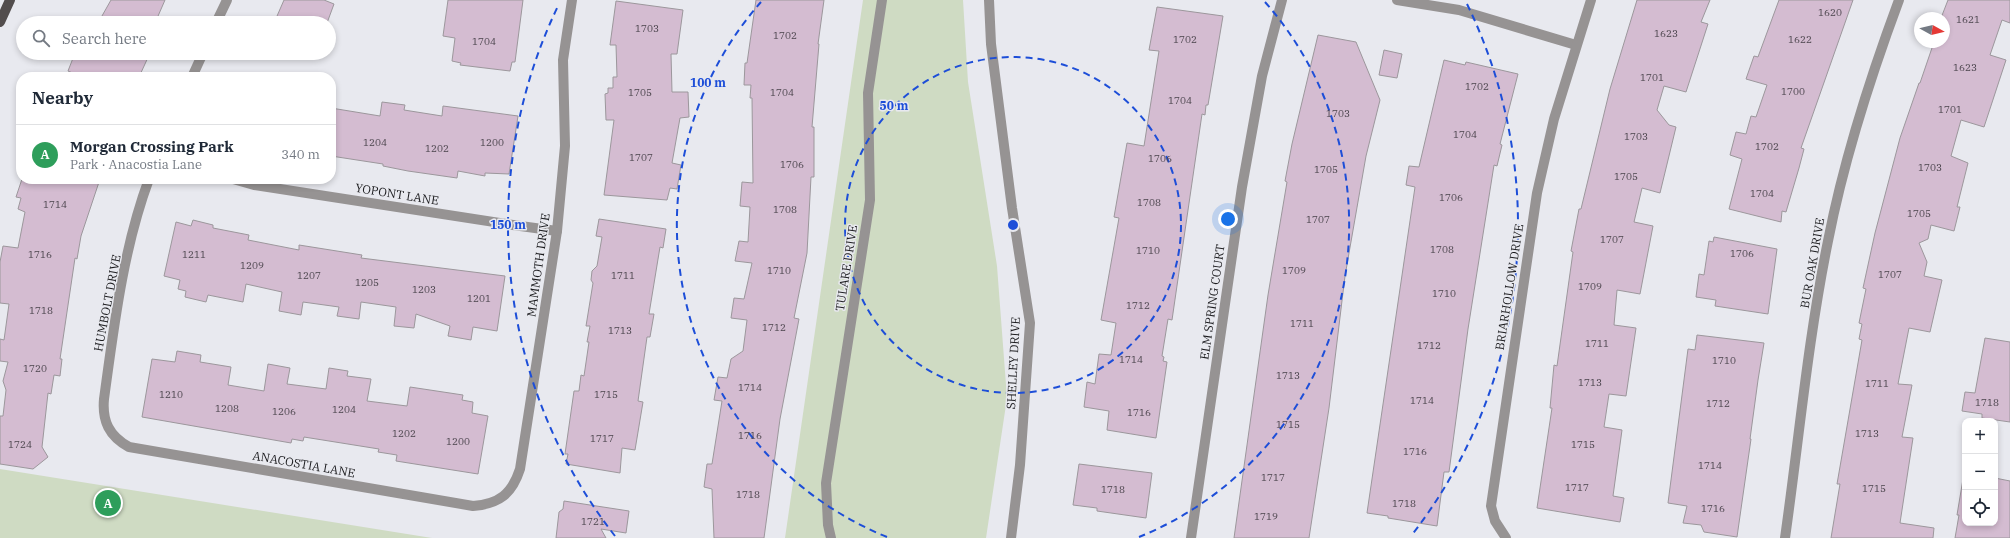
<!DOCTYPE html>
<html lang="en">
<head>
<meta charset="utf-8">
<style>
	body { margin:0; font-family:"IBM Plex Serif",serif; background:#f6f6f7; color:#1f2937 }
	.controls { position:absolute; right:12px; bottom:12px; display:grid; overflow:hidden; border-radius:8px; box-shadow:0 2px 6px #0003 }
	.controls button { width:36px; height:36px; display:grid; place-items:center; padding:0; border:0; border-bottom:1px solid #e0e1e3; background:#fff; color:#1f2937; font:20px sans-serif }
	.compass { position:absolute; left:1914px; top:12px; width:36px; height:36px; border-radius:50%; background:#fff; box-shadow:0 2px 6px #0003; rotate:98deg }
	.you { position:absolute; left:1228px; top:219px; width:14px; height:14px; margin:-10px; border:3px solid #fff; border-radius:50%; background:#1a73e8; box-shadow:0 0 0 6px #1a73e833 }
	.badge { display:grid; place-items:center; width:26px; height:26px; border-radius:50%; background:#3c5bcd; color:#fff; font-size:13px; font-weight:700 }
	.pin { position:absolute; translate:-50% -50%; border:2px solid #fff; box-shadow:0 1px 4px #0006 }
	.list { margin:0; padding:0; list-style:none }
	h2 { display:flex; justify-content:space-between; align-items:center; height:52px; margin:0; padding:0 16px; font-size:17px }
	h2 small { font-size:13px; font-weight:400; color:#747a83 }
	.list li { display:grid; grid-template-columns:26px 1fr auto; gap:12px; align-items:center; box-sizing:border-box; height:60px; padding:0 16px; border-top:1px solid #e0e1e3 }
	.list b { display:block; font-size:15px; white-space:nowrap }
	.list p { margin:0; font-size:13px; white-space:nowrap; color:#747a83 }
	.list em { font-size:13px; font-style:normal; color:#747a83 }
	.icon { flex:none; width:22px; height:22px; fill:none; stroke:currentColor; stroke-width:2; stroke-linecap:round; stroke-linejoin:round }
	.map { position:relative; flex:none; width:2010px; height:538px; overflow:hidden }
	.search { position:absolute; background:#fff; box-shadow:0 2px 6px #0003; left:16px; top:16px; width:320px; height:44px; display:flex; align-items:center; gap:10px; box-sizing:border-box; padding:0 14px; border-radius:22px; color:#747a83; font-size:15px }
	.panel { position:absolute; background:#fff; box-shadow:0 2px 6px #0003; left:16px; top:72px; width:320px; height:112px; border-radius:16px }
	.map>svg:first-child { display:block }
</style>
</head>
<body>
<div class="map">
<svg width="2010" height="538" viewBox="0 0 2010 538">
	<rect width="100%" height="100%" fill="#e8e9ef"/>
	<g fill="#cfdbc3">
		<path d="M863 0H963L968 82 997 266 1007 398 986 538H785Z"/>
		<path d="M0 469 432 538H0Z"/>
	</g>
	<g fill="#d4bcd1" stroke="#9c979c">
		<path d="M111 0H165L155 23H98Z"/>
		<path d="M284 0H324L334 4 327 23H274Z"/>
		<path d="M448 0H523L515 62H512L510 71 460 65 461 63 452 61 455 38 443 36Z"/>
		<path d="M756 0H824L818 44H819L812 127H814V177H811L807 253 794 318 799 319 780 419 764 538H714L712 489 704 487 707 464H712L722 401 714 400 718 377 727 378 731 359 743 351 747 320 731 318 734 298 744 299 752 263 735 261 739 241 748 242 750 207 740 206 742 182 753 183 752 98H750L751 85H744L745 63H747Z"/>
		<path d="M1637 0H1710L1701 22 1708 24 1686 92 1664 86 1657 110 1669 125 1676 127 1660 193 1642 188 1634 222 1653 226 1640 294 1617 290 1614 325 1636 328 1626 396 1609 394 1604 427 1622 430 1613 496 1624 498 1620 522 1537 508 1552 408H1550L1554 365 1557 366 1573 252 1571 251 1579 209H1581L1610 89Z"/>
		<path d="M1779 0H1853L1801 148 1804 149 1799 168 1786 212 1782 211 1781 222 1729 209 1742 159 1730 155 1736 132 1746 134 1751 116 1756 117 1767 85 1746 79 1754 56 1758 57Z"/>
		<path d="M1948 0H2010V23L2002 20 1990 55 2006 60 1984 127 1961 120 1951 156 1968 163 1957 207H1960L1954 231 1931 225 1928 239 1919 243 1927 262 1924 276 1942 280 1930 332 1909 328 1898 384 1912 385 1902 437 1913 438 1900 523 1934 528 1933 538H1831L1840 484H1837L1862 340 1859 339 1862 324 1859 323 1866 289 1863 288 1875 233 1900 138 1919 83H1920L1934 42H1944V18H1941Z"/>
		<path d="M616 1 683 10 677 54H671L672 92H688L689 117 680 118 672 163 681 165 677 189 670 188 667 200 604 195 614 120H606L605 94 608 93V88H613V77H617L616 45H610Z"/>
		<path d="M1157 7 1223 16 1208 105H1206L1205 115 1202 114 1172 320 1168 319 1162 356 1164 357 1163 361 1167 362 1156 438 1107 430 1109 411 1084 407 1087 382 1095 384 1099 354 1111 355 1116 323 1101 320 1119 218 1114 217 1127 143 1144 146 1159 51 1149 50Z"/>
		<path d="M1318 35 1356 42 1380 100 1366 156 1345 276 1329 408 1309 538H1234L1268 295 1287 182 1285 181 1292 144Z"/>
		<path d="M1384 50 1402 54 1397 78 1379 75Z"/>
		<path d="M75 53H150L139 77H82L68 71Z"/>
		<path d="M1444 60 1465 65 1466 62 1518 74 1500 144 1502 145 1497 166 1494 165 1468 329 1449 472H1444L1437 526 1388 518V516L1367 513 1415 187 1406 185 1409 166 1419 167Z"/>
		<path d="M382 102 405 105 404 110 442 116 443 106 518 116 509 174 485 173V176L458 171 457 178 408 171 383 166V164L331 156V108L380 116Z"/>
		<path d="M22 179H100L81 236 77 259 75 258 60 359H62L60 376 54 375 51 394 48 393 42 447 48 457 33 469 0 464V416H3L6 390 3 381 8 362 0 361V339L4 340 9 304 0 303V262L3 246 18 248 25 212 18 209 21 198 16 197Z"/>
		<path d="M599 219 666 229 663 248 660 247 649 314H654L650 337H647L638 401 643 402 635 450 622 448 620 473 566 464 568 454H565L574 391H579L581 375 584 376 589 342H587L590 326H586L593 283 591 280 592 271 597 266 602 237 596 236Z"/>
		<path d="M193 220 213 225V228L249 235 248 240 299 250V245L362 255 361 258 505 276 497 331 473 327 471 340 448 336 450 326 416 314 414 328 394 326 396 307 361 302 359 319 337 316 339 307 303 302 301 315 279 311 282 292 246 284 243 302 208 295 206 302 185 297 186 291 178 289 180 280 164 276 176 222 191 226Z"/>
		<path d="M1714 237 1777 249 1768 314 1715 306 1716 300 1696 297 1699 274 1704 275 1709 241 1713 242Z"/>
		<path d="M1697 335 1764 343 1758 380 1750 439H1751L1737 537 1704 532 1701 525 1683 523 1687 506 1668 503 1688 349 1695 350Z"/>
		<path d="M1985 338 2010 342V422L1982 418V414L1962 411 1965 392 1975 393Z"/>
		<path d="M177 351 201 355 200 362 231 367 228 385 264 391 268 364 290 368 287 384 326 389 329 368 348 371 347 376 371 379 367 401 407 406 410 387 463 395 462 400 473 402 472 413 488 416 478 474 396 461 397 455 378 452 379 449 304 437 303 441 292 439 291 443 142 417 152 359 175 362Z"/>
		<path d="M1079 464 1152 473 1146 518 1097 511V508L1073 505Z"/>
		<path d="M1964 473 1965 523H1995V478L2010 481V538H1955L1959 515H1957Z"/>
		<path d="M564 501 629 511 626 533 601 529 606 538H556L559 512 563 509Z"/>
	</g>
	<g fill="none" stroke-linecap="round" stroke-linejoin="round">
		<g stroke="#969393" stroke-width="10">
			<path d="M989 0 991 44 1012 208 1030 323 1020 465 1011 538"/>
			<path d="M1397 0 1459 10 1576 45"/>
			<path d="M216 23 227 0"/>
			<path d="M192 77 203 53"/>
			<path d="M149 179C123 249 114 326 104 399 102 421 109 436 129 447L473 506C499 504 512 494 520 469L557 231 565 146 563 60 572 0"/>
			<path d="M233 179 254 185 513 225 557 231"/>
			<path d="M831 538 828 525 826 483 870 200 868 93 882 0"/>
			<path d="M1191 538 1242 187 1262 76 1282 0"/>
			<path d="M1506 538 1495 521 1491 506 1537 193 1554 119 1591 0"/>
			<path d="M1785 538C1799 439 1808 339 1828 241 1844 159 1870 78 1899 0"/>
		</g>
		<path stroke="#524d4d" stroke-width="10" d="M0 22 10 0"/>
	</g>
	<g fill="none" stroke="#1d4ed8" stroke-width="2" stroke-dasharray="7 5">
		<circle cx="1013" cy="225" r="168"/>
		<path d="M887 537A337 337 0 0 1 761 2M1265 2A337 337 0 0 1 1139 537"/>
		<path d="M615 536A505 505 0 0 1 559 4M1467 4A505 505 0 0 1 1411 536"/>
	</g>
	<g text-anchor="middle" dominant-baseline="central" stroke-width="3" stroke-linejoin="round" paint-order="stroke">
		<g font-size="10" fill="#49434b">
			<text x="1830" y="12">1620</text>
			<text x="1968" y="19">1621</text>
			<text x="647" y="28">1703</text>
			<text x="1666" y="33">1623</text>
			<text x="785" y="35">1702</text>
			<text x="1185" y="39">1702</text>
			<text x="1800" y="39">1622</text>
			<text x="484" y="41">1704</text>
			<text x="1965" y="67">1623</text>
			<text x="1652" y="77">1701</text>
			<text x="1477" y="86">1702</text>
			<text x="1793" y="91">1700</text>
			<text x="640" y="92">1705</text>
			<text x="782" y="92">1704</text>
			<text x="1180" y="100">1704</text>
			<text x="1950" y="109">1701</text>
			<text x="1338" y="113">1703</text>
			<text x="1465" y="134">1704</text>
			<text x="1636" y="136">1703</text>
			<text x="375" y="142">1204</text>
			<text x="492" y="142">1200</text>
			<text x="1767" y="146">1702</text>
			<text x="437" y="148">1202</text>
			<text x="641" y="157">1707</text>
			<text x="1160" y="158">1706</text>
			<text x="792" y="164">1706</text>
			<text x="1930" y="167">1703</text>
			<text x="1326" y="169">1705</text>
			<text x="1626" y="176">1705</text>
			<text x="1762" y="193">1704</text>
			<text x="1451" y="197">1706</text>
			<text x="1149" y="202">1708</text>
			<text x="55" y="204">1714</text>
			<text x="785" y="209">1708</text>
			<text x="1919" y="213">1705</text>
			<text x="1318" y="219">1707</text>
			<text x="1612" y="239">1707</text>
			<text x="1442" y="249">1708</text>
			<text x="1148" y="250">1710</text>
			<text x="1742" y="253">1706</text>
			<text x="40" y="254">1716</text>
			<text x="194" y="254">1211</text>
			<text x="252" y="265">1209</text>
			<text x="779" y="270">1710</text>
			<text x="1294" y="270">1709</text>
			<text x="1890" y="274">1707</text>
			<text x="309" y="275">1207</text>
			<text x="623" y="275">1711</text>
			<text x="367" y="282">1205</text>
			<text x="1590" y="286">1709</text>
			<text x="424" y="289">1203</text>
			<text x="1444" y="293">1710</text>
			<text x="479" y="298">1201</text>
			<text x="1138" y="305">1712</text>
			<text x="41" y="310">1718</text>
			<text x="1302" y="323">1711</text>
			<text x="774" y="327">1712</text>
			<text x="620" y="330">1713</text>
			<text x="1597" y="343">1711</text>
			<text x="1429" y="345">1712</text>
			<text x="1131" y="359">1714</text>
			<text x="1724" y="360">1710</text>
			<text x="35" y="368">1720</text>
			<text x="1288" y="375">1713</text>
			<text x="1590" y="382">1713</text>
			<text x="1877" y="383">1711</text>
			<text x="750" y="387">1714</text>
			<text x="171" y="394">1210</text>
			<text x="606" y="394">1715</text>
			<text x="1422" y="400">1714</text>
			<text x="1987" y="402">1718</text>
			<text x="1718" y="403">1712</text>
			<text x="227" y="408">1208</text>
			<text x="344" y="409">1204</text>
			<text x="284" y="411">1206</text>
			<text x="1139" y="412">1716</text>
			<text x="1288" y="424">1715</text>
			<text x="404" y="433">1202</text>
			<text x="1867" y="433">1713</text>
			<text x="750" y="435">1716</text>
			<text x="602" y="438">1717</text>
			<text x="458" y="441">1200</text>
			<text x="20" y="444">1724</text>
			<text x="1583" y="444">1715</text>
			<text x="1415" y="451">1716</text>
			<text x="1710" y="465">1714</text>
			<text x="1273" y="477">1717</text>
			<text x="1577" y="487">1717</text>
			<text x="1874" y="488">1715</text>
			<text x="1113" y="489">1718</text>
			<text x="748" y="494">1718</text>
			<text x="1404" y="503">1718</text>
			<text x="1713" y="508">1716</text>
			<text x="1266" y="516">1719</text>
			<text x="593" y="521">1721</text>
		</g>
		<g font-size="12" fill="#1b1b1e" stroke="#e8e9ef">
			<text transform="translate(397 194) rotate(9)">YOPONT LANE</text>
			<text transform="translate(1812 263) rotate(-80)">BUR OAK DRIVE</text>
			<text transform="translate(538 265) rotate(-82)">MAMMOTH DRIVE</text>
			<text transform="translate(846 268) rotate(-81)">TULARE DRIVE</text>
			<text transform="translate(1509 287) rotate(-81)">BRIARHOLLOW DRIVE</text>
			<text transform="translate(1212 302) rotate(-82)">ELM SPRING COURT</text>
			<text transform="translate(107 303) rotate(-79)">HUMBOLT DRIVE</text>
			<text transform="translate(1013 363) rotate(-87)">SHELLEY DRIVE</text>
			<text transform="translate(304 464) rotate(10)">ANACOSTIA LANE</text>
		</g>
	</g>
	<circle cx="1013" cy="225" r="6" fill="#1d4ed8" stroke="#e8e9ef" stroke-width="2"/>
	<g font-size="12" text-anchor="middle" font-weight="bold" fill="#1d4ed8" stroke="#e8e9ef" stroke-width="3" stroke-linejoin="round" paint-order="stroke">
		<text x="708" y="87">100 m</text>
		<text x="894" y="110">50 m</text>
		<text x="508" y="229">150 m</text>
	</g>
</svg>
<div class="controls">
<button>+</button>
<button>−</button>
<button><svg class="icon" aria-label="locate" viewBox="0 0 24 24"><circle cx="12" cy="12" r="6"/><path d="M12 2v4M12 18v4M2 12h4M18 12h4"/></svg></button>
</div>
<svg class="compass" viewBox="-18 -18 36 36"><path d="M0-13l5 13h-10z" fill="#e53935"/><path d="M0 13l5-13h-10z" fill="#747a83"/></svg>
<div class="you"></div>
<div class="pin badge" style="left:108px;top:503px;background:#2e9e5b">A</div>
<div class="search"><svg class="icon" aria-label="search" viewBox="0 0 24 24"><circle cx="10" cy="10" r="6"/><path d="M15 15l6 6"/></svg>Search here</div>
<section class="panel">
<h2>Nearby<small></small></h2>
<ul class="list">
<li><span class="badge" style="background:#2e9e5b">A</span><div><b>Morgan Crossing Park</b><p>Park · Anacostia Lane</p></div><em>340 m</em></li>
</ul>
</section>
</div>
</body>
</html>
